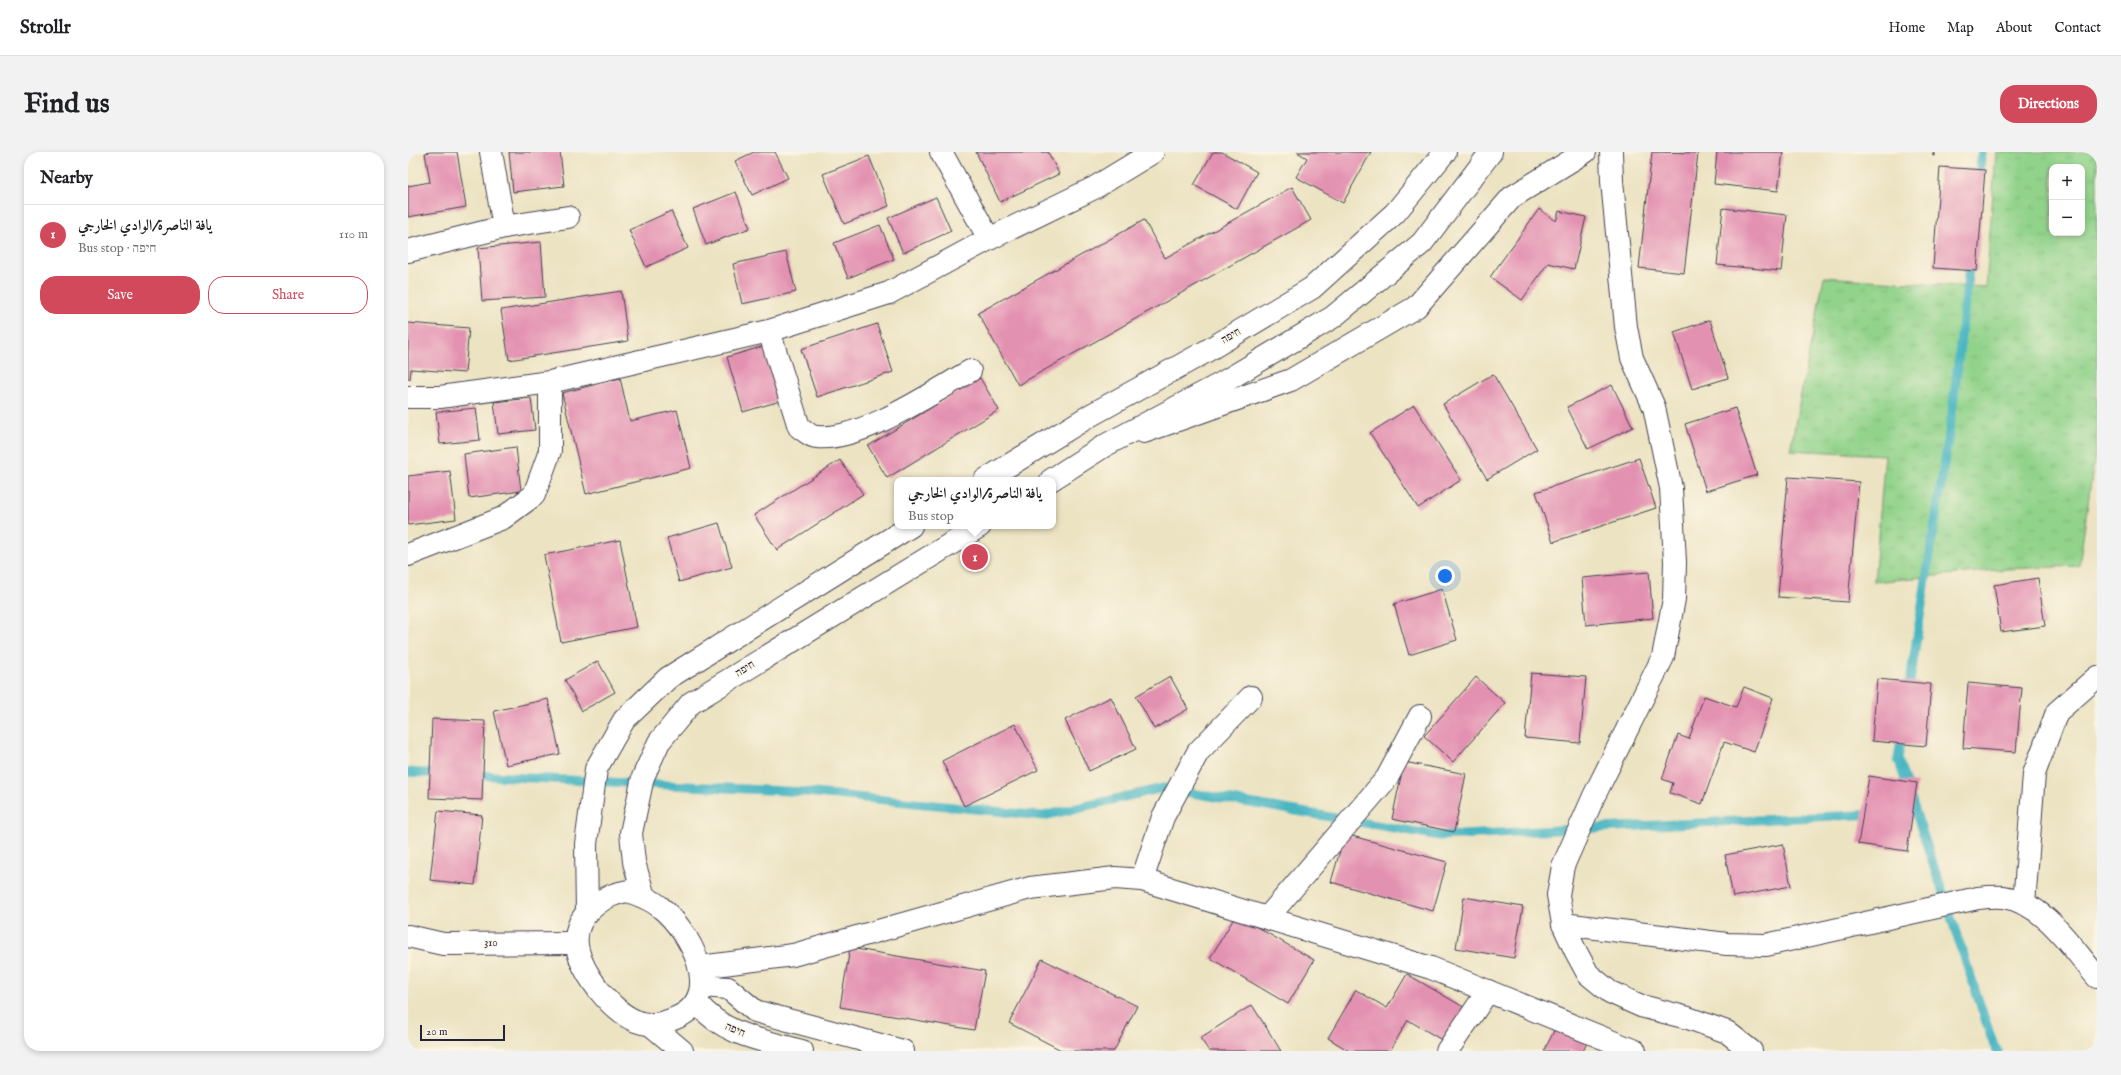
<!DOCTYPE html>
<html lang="en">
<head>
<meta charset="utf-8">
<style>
	body { margin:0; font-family:"IM FELL English",Amiri,"Frank Ruhl Libre",serif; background:#f2f2f2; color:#202124 }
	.controls { position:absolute; right:12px; top:12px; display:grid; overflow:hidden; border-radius:8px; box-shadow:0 2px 6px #0003 }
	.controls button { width:36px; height:36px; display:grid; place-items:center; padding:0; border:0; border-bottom:1px solid #e0e0e0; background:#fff; color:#202124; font:20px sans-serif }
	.scale { position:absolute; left:12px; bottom:10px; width:85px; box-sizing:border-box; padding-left:4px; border:2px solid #22223b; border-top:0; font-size:11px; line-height:14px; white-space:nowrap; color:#22223b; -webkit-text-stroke:3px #fcf5e5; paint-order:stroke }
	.you { position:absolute; left:1037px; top:424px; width:14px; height:14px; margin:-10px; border:3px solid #fff; border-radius:50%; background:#1a73e8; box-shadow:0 0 0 6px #1a73e833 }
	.badge { display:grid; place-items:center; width:26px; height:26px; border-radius:50%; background:#d1495b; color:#fff; font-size:13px; font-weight:700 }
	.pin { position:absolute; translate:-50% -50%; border:2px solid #fff; box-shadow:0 1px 4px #0006 }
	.popup { position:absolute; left:486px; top:325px; width:162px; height:52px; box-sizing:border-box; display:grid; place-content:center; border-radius:8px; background:#fff; filter:drop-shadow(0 1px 3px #0005); font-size:13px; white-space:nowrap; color:#757577 }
	.popup b { font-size:15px; color:#202124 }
	.popup::after { content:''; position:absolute; left:50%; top:100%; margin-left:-8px; border:8px solid transparent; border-top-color:#fff }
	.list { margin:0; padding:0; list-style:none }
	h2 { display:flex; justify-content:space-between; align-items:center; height:52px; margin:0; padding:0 16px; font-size:17px }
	h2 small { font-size:13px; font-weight:400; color:#757577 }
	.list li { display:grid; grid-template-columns:26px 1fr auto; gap:12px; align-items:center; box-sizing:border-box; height:60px; padding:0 16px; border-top:1px solid #e0e0e0 }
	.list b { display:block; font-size:15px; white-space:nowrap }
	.list p { margin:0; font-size:13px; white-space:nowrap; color:#757577 }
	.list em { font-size:13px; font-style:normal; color:#757577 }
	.actions { display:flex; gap:8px; padding:12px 16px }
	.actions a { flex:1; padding:9px 0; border:1px solid #d1495b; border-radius:16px; text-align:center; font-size:14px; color:#d1495b }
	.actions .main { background:#d1495b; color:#fff }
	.map { position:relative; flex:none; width:1689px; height:899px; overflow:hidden; border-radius:16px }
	header { display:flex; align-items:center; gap:24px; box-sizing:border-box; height:56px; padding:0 20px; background:#fff; border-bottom:1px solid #e0e0e0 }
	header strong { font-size:19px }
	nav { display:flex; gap:22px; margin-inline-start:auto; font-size:14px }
	.intro { display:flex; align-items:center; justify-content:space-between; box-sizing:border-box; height:96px; padding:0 24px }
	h1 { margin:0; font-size:28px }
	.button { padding:10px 18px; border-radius:16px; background:#d1495b; color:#fff; font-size:14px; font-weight:700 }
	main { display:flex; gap:24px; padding:0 24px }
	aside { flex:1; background:#fff; border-radius:16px; box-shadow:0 2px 6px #0003 }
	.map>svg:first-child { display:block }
</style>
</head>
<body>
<header>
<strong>Strollr</strong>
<nav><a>Home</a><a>Map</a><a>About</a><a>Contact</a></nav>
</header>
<div class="intro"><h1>Find us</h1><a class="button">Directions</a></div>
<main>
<aside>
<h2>Nearby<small></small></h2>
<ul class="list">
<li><span class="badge">1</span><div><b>يافة الناصرة/الوادي الخارجي</b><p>Bus stop · חיפה</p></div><em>110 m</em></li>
</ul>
<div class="actions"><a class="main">Save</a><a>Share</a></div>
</aside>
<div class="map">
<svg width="1689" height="899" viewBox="0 0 1689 899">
	<defs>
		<pattern id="grass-tufts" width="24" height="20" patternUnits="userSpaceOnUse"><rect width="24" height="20" fill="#92d38b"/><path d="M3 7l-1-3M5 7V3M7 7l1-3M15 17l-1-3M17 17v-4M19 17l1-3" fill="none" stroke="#7eb579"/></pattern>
	</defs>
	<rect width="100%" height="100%" fill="#fcf5e5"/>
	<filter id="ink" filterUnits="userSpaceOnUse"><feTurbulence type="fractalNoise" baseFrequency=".025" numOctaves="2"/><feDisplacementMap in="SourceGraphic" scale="8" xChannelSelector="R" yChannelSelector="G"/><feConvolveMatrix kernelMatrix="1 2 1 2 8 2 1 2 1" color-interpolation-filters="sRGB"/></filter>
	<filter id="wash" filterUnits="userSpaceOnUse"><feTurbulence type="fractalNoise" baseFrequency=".012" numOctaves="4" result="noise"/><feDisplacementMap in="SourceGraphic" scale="16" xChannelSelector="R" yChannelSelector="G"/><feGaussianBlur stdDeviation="0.9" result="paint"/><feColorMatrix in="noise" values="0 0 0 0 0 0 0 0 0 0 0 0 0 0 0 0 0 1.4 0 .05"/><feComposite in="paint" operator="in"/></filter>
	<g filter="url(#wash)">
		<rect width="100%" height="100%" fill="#ece3c2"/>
		<path fill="url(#grass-tufts)" stroke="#5a7a63" fill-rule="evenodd" d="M1588 0H1689V288L1671 414 1598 417 1466 430 1477 303 1382 298 1416 125 1578 136ZM1644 15H1674V81H1644Z"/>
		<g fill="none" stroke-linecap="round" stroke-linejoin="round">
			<g stroke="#48b6c2" stroke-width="9">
				<path d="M1570 28 1574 0"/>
				<path d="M1500 542 1544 262 1562 107"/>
				<path d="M1494 580 1490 607 1586 894 1590 899"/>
				<path d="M0 620 33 622"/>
				<path d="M63 623 398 640 635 664 755 636 1032 684 1467 662"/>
			</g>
		</g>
		<g id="blocks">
			<g fill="#e391b1">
				<path d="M23 0H49L58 55 0 65V34L22 30 17 1Z"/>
				<path d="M101 0H152L156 34 105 40Z"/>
				<path d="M346 0H367L380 26 344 43 327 9Z"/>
				<path d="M568 0H640L651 22 592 50Z"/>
				<path d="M805 0H814L849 20 829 57 786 33Z"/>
				<path d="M889 0H963L935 51 888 25 899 6Z"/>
				<path d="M1244 0 1290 1 1276 121 1231 116Z"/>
				<path d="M1309 0H1375L1370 39 1306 32Z"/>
				<path d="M461 4 481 54 436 72 415 22Z"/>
				<path d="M1532 15 1577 18 1569 119 1525 116Z"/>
				<path d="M884 35 903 68 610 233 570 161 736 68 757 106Z"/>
				<path d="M328 40 342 76 298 93 285 57Z"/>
				<path d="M528 45 543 79 495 101 480 66Z"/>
				<path d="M1315 56 1379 63 1373 119 1309 113Z"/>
				<path d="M1131 57 1148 69 1151 59 1178 65 1166 117 1140 111 1114 148 1082 125Z"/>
				<path d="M263 59 280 96 238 115 221 78Z"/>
				<path d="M472 73 486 107 440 126 426 91Z"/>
				<path d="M133 90 137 145 74 149 70 96Z"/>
				<path d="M378 100 388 140 334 152 325 112Z"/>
				<path d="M213 139 220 189 101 208 93 158Z"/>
				<path d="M1302 168 1320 226 1284 237 1266 180Z"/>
				<path d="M0 171 61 176 57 221 3 217 2 227H0Z"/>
				<path d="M469 172 485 220 409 245 393 197Z"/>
				<path d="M356 194 372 249 335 260 319 205Z"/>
				<path d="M1085 222 1129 297 1079 327 1035 252Z"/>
				<path d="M212 226 222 269 269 258 283 316 178 342 154 241Z"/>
				<path d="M572 226 591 258 479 326 460 294Z"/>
				<path d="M1204 233 1225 275 1180 297 1159 255Z"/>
				<path d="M123 246 127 278 90 282 86 250Z"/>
				<path d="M1006 253 1053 328 1010 356 962 281Z"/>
				<path d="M68 256 72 288 32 292 28 260Z"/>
				<path d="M1327 256 1349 323 1298 339 1277 272Z"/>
				<path d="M108 295 113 339 61 346 56 302Z"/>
				<path d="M1231 306 1248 356 1145 390 1128 340Z"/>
				<path d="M432 308 455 342 369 398 346 363Z"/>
				<path d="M42 319 48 367 0 373V324Z"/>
				<path d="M1380 325 1451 330 1440 450 1370 445Z"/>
				<path d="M311 371 324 415 271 430 259 386Z"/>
				<path d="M212 388 229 475 153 490 136 403Z"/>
				<path d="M1241 420 1245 466 1178 473 1174 426Z"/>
				<path d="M1630 426 1637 474 1593 480 1586 433Z"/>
				<path d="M1034 437 1049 488 1001 503 986 452Z"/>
				<path d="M190 509 207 540 174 559 157 528Z"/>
				<path d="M1123 521 1178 525 1172 591 1117 586Z"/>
				<path d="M762 524 780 557 746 577 728 544Z"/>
				<path d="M1068 525 1097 551 1045 610 1016 584Z"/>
				<path d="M1469 527 1523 532 1518 594 1464 589Z"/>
				<path d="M1560 531 1614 536 1608 600 1555 596Z"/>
				<path d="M1336 535 1365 546 1346 600 1316 590 1294 652 1262 641 1265 631 1254 627 1270 583 1281 587 1296 544 1328 555Z"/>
				<path d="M703 545 728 597 681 619 657 568Z"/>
				<path d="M140 547 152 602 98 613 86 559Z"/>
				<path d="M24 567 77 569 74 648 21 646Z"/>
				<path d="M607 572 630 618 556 654 534 609Z"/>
				<path d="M996 610 1058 622 1046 680 984 667Z"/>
				<path d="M1461 624 1509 631 1499 699 1450 692Z"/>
				<path d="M30 659 74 663 67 733 22 728Z"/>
				<path d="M937 682 1039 710 1025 759 923 730Z"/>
				<path d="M1375 692 1383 734 1325 745 1317 703Z"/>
				<path d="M1056 745 1115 755 1106 806 1048 796Z"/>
				<path d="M828 763 906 808 880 852 802 806Z"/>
				<path d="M442 796 577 819 566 878 432 855Z"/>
				<path d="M634 807 729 854 706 899H655L601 871Z"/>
				<path d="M999 822 1059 857 1039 891 1000 868 982 899H941L920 886 948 838 979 856Z"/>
				<path d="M844 853 873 899H801L792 886Z"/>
				<path d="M1148 875 1179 891 1175 899H1136Z"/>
			</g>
		</g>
	</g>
	<g filter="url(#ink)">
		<use href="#blocks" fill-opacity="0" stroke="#403f4f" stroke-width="1"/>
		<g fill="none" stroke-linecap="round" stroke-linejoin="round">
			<defs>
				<g id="minor">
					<path d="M83 0 96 75"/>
					<path d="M533 0 581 87"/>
					<path d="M1203 0 1204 29 1218 175 1224 206 1246 255 1263 336 1267 410 1266 447 1255 505 1186 644 1155 714 1150 743 1155 772 1167 798 1180 822 1202 840 1233 854 1280 866 1319 880 1343 899"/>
					<path d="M0 99 96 75 160 65"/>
					<path d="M361 179 391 275C396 278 403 285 409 285 453 289 524 241 562 219"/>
					<path d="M0 245H32L142 230 361 179 481 141 581 87 686 36 745 0"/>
					<path d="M736 280 883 228 1008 155 1104 45 1177 0"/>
					<path d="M0 403 95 366 126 343 142 299V230"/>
					<path d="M734 728 755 665 790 600 843 545"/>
					<path d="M1616 752 1626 622 1649 560 1689 525"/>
					<path d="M859 766 979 626 1012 564"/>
					<path d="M1155 772 1319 792 1358 793 1570 746C1578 745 1587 744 1595 745 1636 750 1664 796 1689 825"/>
					<path d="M0 784 35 792 168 791"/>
					<path d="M292 815 385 803 622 736 707 726 734 728 1023 816 1227 899"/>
					<path d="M293 834 320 836 347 859 495 899"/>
					<path d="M1039 899 1080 839"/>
				</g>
				<g id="highway">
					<path d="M577 328 683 263 797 200 904 136 987 61 1037 0"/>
					<path d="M643 328 696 294 814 231 925 165 1014 91 1083 0"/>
					<path d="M220 739C231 743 243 747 252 755 281 778 318 843 270 865 261 869 251 873 241 872 220 871 203 853 190 837 172 813 156 781 183 757 195 746 204 742 220 739Z"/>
					<path d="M236 745 226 710 223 681 235 625 251 590 283 551 572 374"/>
					<path d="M179 760 178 692 188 617 216 568 260 526 503 374"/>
					<path d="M289 851C317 884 354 888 394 899"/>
					<path d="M242 872 274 899"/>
				</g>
			</defs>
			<use href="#minor" stroke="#403f4f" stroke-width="24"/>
			<use href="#highway" stroke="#403f4f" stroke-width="24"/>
			<path stroke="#403f4f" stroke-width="2.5" stroke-dasharray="3 3" stroke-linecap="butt" d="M1525 4 1527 0"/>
			<use href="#minor" stroke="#fff" stroke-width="22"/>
			<use href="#highway" stroke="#fff" stroke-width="22"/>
		</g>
	</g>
	<g text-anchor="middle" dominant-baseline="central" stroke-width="3" stroke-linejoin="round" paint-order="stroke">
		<g font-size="11" fill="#22223b" stroke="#fcf5e5">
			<text transform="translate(823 184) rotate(-31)">חיפה</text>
			<text transform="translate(337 517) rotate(-32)">חיפה</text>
			<text x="83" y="791">310</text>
			<text transform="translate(327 878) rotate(23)">חיפה</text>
		</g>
	</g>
</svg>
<div class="controls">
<button>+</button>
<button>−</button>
</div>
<div class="scale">20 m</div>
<div class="you"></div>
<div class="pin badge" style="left:567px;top:405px">1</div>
<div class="popup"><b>يافة الناصرة/الوادي الخارجي</b>Bus stop</div>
</div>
</main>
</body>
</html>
